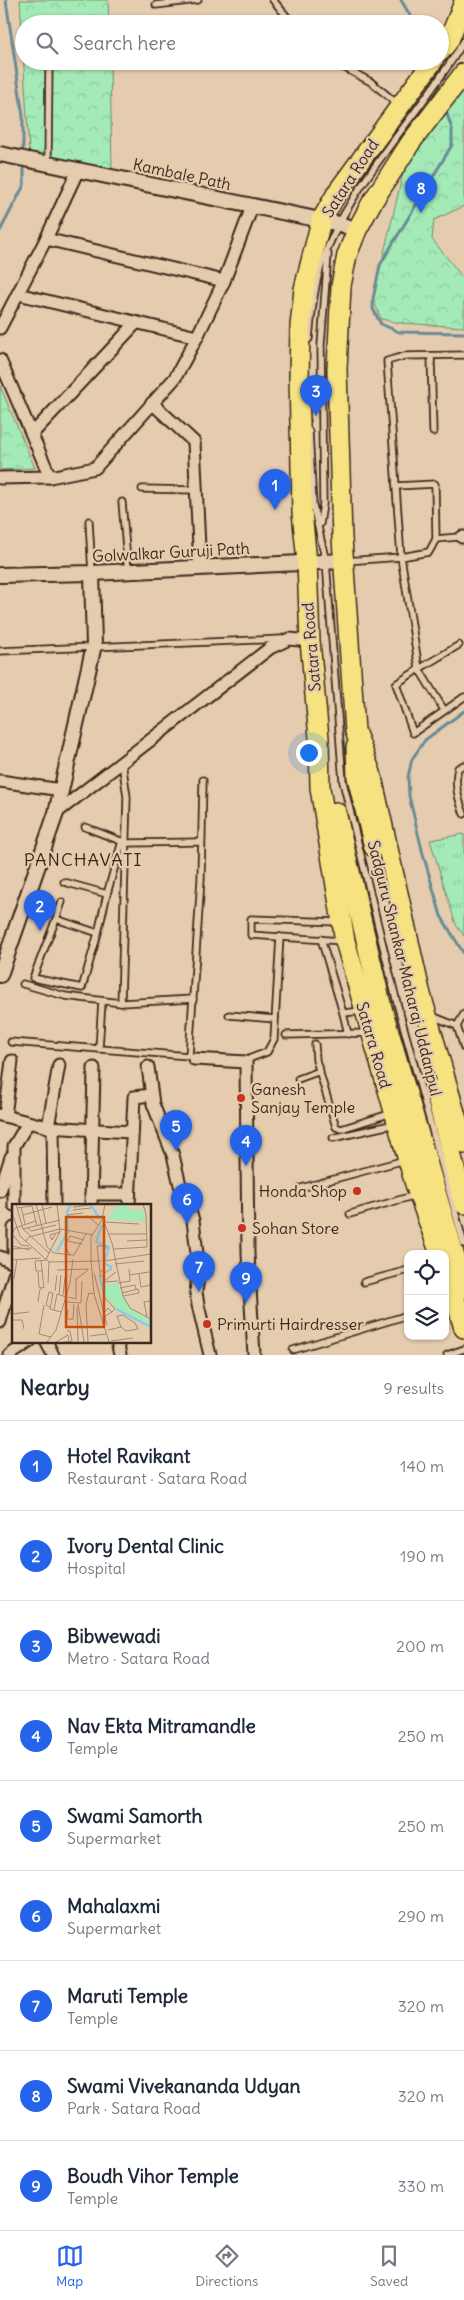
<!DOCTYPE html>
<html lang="en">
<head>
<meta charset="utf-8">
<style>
	body { margin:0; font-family:Delius,sans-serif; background:#f6f6f7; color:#1f2937 }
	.controls { position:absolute; right:15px; bottom:15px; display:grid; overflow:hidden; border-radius:10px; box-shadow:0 1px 4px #0004 }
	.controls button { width:45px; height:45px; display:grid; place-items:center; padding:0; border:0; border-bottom:1px solid #e0e1e3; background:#fff; color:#1f2937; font:25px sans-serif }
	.you { position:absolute; left:308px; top:752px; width:18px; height:18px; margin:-12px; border:4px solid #fff; border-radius:50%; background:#1a73e8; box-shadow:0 0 0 8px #1a73e833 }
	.badge { display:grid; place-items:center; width:32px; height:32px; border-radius:50%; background:#2563eb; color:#fff; font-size:16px; font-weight:700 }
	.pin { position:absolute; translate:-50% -41px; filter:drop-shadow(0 1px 2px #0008) }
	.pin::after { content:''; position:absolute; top:26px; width:18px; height:15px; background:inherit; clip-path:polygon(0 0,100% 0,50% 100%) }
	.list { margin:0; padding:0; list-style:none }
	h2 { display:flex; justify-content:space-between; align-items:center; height:65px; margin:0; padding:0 20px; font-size:21px }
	h2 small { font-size:16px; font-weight:400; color:#747a83 }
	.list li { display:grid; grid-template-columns:32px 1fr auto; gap:15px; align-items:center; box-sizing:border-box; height:90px; padding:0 20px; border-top:1px solid #e0e1e3 }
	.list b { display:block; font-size:19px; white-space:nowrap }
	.list p { margin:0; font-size:16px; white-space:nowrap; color:#747a83 }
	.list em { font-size:16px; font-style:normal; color:#747a83 }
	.icon { flex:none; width:28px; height:28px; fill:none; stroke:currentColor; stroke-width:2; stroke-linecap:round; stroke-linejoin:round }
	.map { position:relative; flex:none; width:464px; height:1355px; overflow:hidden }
	.search { position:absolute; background:#fff; box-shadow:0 1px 4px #0004; left:15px; right:15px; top:15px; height:55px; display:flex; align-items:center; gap:12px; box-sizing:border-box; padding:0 18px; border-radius:28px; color:#747a83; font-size:19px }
	.sheet { height:875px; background:#fff }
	nav { display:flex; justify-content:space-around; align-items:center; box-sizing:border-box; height:70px; border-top:1px solid #e0e1e3; background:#fff; font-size:14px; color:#747a83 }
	nav a { display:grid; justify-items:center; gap:2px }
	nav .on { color:#2563eb }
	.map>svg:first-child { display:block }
</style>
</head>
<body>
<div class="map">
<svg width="464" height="1355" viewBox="0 0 464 1355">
	<defs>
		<pattern id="grass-tufts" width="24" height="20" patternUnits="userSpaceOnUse" patternTransform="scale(1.25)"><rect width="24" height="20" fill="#a3eab7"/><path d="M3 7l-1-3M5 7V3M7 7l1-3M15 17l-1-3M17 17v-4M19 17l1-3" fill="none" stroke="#8dc99d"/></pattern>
		<pattern id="park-crowns" width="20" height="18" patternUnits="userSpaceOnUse" patternTransform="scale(1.25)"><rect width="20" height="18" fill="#a3eab7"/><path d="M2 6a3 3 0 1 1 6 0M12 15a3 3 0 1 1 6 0" fill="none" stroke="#8dc99d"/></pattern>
	</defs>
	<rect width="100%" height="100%" fill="#e6ccae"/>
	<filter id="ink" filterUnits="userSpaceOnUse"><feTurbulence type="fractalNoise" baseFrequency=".02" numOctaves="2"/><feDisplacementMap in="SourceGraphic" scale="10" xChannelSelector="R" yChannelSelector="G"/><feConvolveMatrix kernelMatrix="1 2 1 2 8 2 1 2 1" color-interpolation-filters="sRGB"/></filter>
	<g filter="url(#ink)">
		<path fill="url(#grass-tufts)" stroke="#6f8a6a" d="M464 834V936L456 925 430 840Z"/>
		<g fill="url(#park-crowns)" stroke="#6f8a6a">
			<path d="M20 0H108L109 24H24V61H110L112 169 29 152Z"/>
			<path d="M464 87V206L434 220 432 239 464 279V327L400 323 381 319 373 299 404 169Z"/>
			<path d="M0 386 35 468 0 470Z"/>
		</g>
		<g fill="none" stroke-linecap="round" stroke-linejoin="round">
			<g stroke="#688b97" stroke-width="3">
				<path d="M6 0 23 116V154"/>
				<path d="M401 0 415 24"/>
				<path d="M433 72 440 92"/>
				<path d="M445 108 452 129V145L380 265 373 299V309L381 324 399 332 464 333"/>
				<path d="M0 231 24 185V162"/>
				<path d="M464 711 425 740 412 759 408 777 409 796 423 854 441 916 464 954"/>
			</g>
			<defs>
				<g id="service">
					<path d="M273 0 293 24"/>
					<path d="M156 5 198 0"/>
					<path d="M332 61 371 82 399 105"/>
					<path d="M48 164 49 61"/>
					<path d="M309 339C311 318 313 296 318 276 340 192 420 116 464 41"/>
					<path d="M431 356 433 432"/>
					<path d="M309 431 313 505 326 562 343 782 397 1003 464 1244"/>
					<path d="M396 486 435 484 436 539 458 537"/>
					<path d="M142 489 196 490"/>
					<path d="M122 502 128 572"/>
					<path d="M89 521 92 573"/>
					<path d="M320 524 323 504 321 345 328 254"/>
					<path d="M346 561 401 557 429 552 436 539"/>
					<path d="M459 645 419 669 401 557 387 361 405 356 464 355"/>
					<path d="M0 651 282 639"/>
					<path d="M444 710 419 669 396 684 413 733 464 697"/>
					<path d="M464 765 458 768C454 784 458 798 464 814"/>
					<path d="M85 827 126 843 201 842"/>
					<path d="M64 882 107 894 98 933 56 919 33 978 82 988 98 933"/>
					<path d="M107 894 122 841"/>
					<path d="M56 919 62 902"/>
					<path d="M280 937 251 935V919L339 922"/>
					<path d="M321 939 343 1013 362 1011"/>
					<path d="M23 984 65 996 121 1003 127 797 122 762"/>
					<path d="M121 1003 193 999"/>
					<path d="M343 1013 348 1034"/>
					<path d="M229 1015 275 1019"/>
					<path d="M432 1016 457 1026 464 1048"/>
					<path d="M457 1026 464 1014"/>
					<path d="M286 1035 369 1033"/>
					<path d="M11 1042 189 1056 201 879 203 780"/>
					<path d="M315 1044 316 1060 336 1127 341 1129 392 1113"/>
					<path d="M99 1049 102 1001"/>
					<path d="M246 1062 251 1058 267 1052 274 1039 280 937 343 941"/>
					<path d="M298 1079 320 1071"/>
					<path d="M333 1138 395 1124"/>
					<path d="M301 1188 405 1160"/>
					<path d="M350 1214 416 1195"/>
					<path d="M364 1282 408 1270"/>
					<path d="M293 1350 408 1315"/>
					<path d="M447 1355 464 1349"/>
				</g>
				<g id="minor">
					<path d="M46 239 78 170"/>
					<path d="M18 294 197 337"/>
					<path d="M0 328 46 239 224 281"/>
					<path d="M0 360 50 477"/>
					<path d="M152 403 194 442 200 568"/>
					<path d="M32 434 136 323"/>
					<path d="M0 478 50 477 95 468 175 378 197 337 224 281 252 207"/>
					<path d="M462 537H464"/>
					<path d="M0 781 61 790"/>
					<path d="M56 813 270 648 289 639 310 641"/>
					<path d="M194 1059 246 1062 248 1254 254 1355"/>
					<path d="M148 1067 153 1104 173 1155 180 1185 193 1220 199 1270 196 1292 198 1305 210 1355"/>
					<path d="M0 1115 48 1127 131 1132"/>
					<path d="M5 1116 12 1061"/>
					<path d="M48 1127 59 1065"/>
					<path d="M53 1128 54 1205"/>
					<path d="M0 1191 11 1157"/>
					<path d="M91 1194H128"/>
					<path d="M14 1205V1146L28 1123"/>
					<path d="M91 1205 94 1068"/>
					<path d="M129 1205 134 1097 151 1095"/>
					<path d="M14 1228V1256"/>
					<path d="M0 1257 14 1263"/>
					<path d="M0 1322 14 1275"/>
					<path d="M46 1341 53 1355"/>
					<path d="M117 1341 120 1355"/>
					<path d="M10 1355 30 1341"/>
				</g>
				<g id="tertiary">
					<path d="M0 154 340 224 357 230"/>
					<path d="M0 575 92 573 343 561"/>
					<path d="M0 975 56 813 94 645 92 573"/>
				</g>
				<g id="trunk">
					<path d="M440 52 449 40 464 2"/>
					<path d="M433 61 338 191 321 221 304 289 300 326 299 378 302 512 307 562 310 641 319 738 320 788 345 941 415 1184 440 1254"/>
					<path d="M464 73 411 142 371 204 357 230 347 255 341 286 337 369 342 538 355 731 371 773 420 991 464 1144"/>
					<path d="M356 747 357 777 374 847"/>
					<path d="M336 812 382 1008 464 1288"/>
					<path d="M435 1090 464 1204"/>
					<path d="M447 1272 464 1328"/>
				</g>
			</defs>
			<use href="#service" stroke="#3b2a1e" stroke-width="9"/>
			<use href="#minor" stroke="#3b2a1e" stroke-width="15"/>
			<use href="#tertiary" stroke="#3b2a1e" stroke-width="18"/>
			<use href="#trunk" stroke="#3b2a1e" stroke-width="22"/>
			<use href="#service" stroke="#e6ccae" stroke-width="5.5"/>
			<use href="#minor" stroke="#e6ccae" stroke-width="11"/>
			<use href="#tertiary" stroke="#e6ccae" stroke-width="14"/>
			<use href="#trunk" stroke="#f6e281" stroke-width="19"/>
		</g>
	</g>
	<g fill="#c8321e" stroke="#e6ccae" stroke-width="2">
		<circle cx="241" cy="1098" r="5"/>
		<circle cx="357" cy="1191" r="5"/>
		<circle cx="242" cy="1228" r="5"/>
		<circle cx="207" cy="1324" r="5"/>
	</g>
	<g text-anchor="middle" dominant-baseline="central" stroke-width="4.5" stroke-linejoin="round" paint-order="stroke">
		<g font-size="16" fill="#3b2a1e" stroke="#e6ccae">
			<text transform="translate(182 174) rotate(12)">Kambale Path</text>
			<text transform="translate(350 178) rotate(-57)">Satara Road</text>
			<text transform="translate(171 552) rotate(-3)">Golwalkar Guruji Path</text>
			<text transform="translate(311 647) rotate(-95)">Satara Road</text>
			<text transform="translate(405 968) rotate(76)">Sadguru Shankar Maharaj Uddanpul</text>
			<text transform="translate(374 1045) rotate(74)">Satara Road</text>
		</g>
		<g font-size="16" fill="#3b2a1e" stroke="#e6ccae" text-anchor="start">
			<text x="251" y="1089">Ganesh<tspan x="251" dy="18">Sanjay Temple</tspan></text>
			<text x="347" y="1191" text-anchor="end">Honda Shop</text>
			<text x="252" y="1228">Sohan Store</text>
			<text x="217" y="1324">Primurti Hairdresser</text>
		</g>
		<g font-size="18" letter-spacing="1" fill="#3b2a1e" stroke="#e6ccae">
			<text x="83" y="859">PANCHAVATI</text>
		</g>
	</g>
	<g transform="translate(12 1204)">
		<rect width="139" height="139" fill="#e6ccae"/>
		<path d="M106 0H115L116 5 133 7V18L95 15ZM105 78 118 104 139 117V122L103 103 94 93 89 82Z" fill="#a3eab7"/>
		<path fill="none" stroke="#86cce7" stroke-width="2.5" d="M78 0 88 15M90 21 84 38 97 43 92 59 99 63 98 67M45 47 56 28 55 8 59 0M88 73 93 93M104 105 139 123"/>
		<path fill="none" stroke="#a28b74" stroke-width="1" d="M4 0 11 25 37 49 48 28 45 0M24 0 35 43 42 49 62 51 74 30M30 0 34 19M93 0 90 16 79 33V55L82 90 97 138M9 3 13 20M61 3 77 1M5 4 20 2 25 22M61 6 79 4M0 9 8 32 37 58 89 57M11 11 40 3M55 11 71 9M67 13 76 12 86 21M92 18 100 39 111 92 118 104 139 115M93 18 127 20M16 24 19 27 44 21M11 25 48 16M44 29 40 36 38 31 48 28M0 30 3 24 24 17M0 30 9 41 17 42M96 30H135M55 37 70 40M115 37 135 36M13 38 17 33 48 25 81 31M0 42 18 46M0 45 20 44M102 45 135 43 134 10 131 0M58 52 53 41 58 32 72 36M0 56 29 54M29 57 32 84M92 57 139 50M103 60 132 57M45 66 77 65M91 66 88 68 85 42H94V45M31 67H24L23 57 34 56 37 49M26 68 27 83 32 84M88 68V73L97 66M104 68 91 78 106 77M82 69 95 121M127 70 129 83 139 81M117 71 137 68M2 75 5 55M63 76 76 66M36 79 37 58M106 79 118 77 117 65M108 84 123 81 124 85M43 87 45 71M110 89 126 85 127 89 111 92M47 90 49 71M51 91 53 73M56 93 64 95V75M91 97 93 94 103 105 100 108M26 98 28 85H30M55 98 69 99 70 77M66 100 72 138M32 101 27 130 39 133M38 103 34 101 37 88 41 89 38 105 49 108M65 103 66 138M56 105 55 115H61L62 100M42 106 45 90 54 93M93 108 96 104 100 108 93 112M0 110 17 108M135 113 132 98 139 97M0 116H10L12 125M96 126 109 123 105 112 111 111 123 119 126 125 114 127 109 123M55 127H58L60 137 57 138M78 132 94 130M99 137 121 134M35 138 44 126 58 79 61 55M44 138 56 131 57 138H52M76 138 74 100 77 89 82 90"/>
		<path fill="#c55010" fill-opacity="0.15" stroke="#c55010" stroke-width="2.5" d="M54 13H92V123H54Z"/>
		<rect width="139" height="139" fill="none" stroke="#3b2a1e" stroke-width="2.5"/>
	</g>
</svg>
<div class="controls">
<button><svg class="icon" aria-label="locate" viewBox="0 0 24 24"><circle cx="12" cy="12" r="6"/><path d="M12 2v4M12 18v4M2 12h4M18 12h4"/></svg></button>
<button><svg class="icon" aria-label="layers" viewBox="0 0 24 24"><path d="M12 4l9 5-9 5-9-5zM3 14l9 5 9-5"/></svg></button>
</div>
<div class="you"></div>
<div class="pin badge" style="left:275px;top:510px">1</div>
<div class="pin badge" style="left:40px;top:931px">2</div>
<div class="pin badge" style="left:316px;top:416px">3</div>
<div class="pin badge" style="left:246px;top:1166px">4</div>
<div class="pin badge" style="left:176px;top:1151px">5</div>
<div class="pin badge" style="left:187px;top:1224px">6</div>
<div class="pin badge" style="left:199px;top:1292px">7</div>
<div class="pin badge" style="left:421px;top:213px">8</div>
<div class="pin badge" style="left:246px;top:1303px">9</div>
<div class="search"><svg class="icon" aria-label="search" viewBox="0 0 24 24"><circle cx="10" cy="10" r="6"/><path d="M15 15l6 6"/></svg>Search here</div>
</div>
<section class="sheet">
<h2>Nearby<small>9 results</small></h2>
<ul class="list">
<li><span class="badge">1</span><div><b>Hotel Ravikant</b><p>Restaurant · Satara Road</p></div><em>140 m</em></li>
<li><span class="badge">2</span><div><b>Ivory Dental Clinic</b><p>Hospital</p></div><em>190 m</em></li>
<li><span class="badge">3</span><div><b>Bibwewadi</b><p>Metro · Satara Road</p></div><em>200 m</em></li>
<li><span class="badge">4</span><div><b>Nav Ekta Mitramandle</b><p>Temple</p></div><em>250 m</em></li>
<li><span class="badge">5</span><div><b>Swami Samorth</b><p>Supermarket</p></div><em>250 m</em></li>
<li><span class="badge">6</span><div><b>Mahalaxmi</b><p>Supermarket</p></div><em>290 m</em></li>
<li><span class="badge">7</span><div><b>Maruti Temple</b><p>Temple</p></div><em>320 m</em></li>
<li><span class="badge">8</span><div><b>Swami Vivekananda Udyan</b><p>Park · Satara Road</p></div><em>320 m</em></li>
<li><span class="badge">9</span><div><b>Boudh Vihor Temple</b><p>Temple</p></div><em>330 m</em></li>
</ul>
</section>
<nav>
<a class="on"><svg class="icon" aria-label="map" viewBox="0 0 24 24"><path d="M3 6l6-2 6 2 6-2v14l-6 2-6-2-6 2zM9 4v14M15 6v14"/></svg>Map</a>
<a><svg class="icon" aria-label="directions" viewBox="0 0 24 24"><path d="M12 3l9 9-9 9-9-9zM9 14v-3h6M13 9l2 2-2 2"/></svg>Directions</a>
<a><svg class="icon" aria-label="saved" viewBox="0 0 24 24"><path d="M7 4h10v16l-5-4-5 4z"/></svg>Saved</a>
</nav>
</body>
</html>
